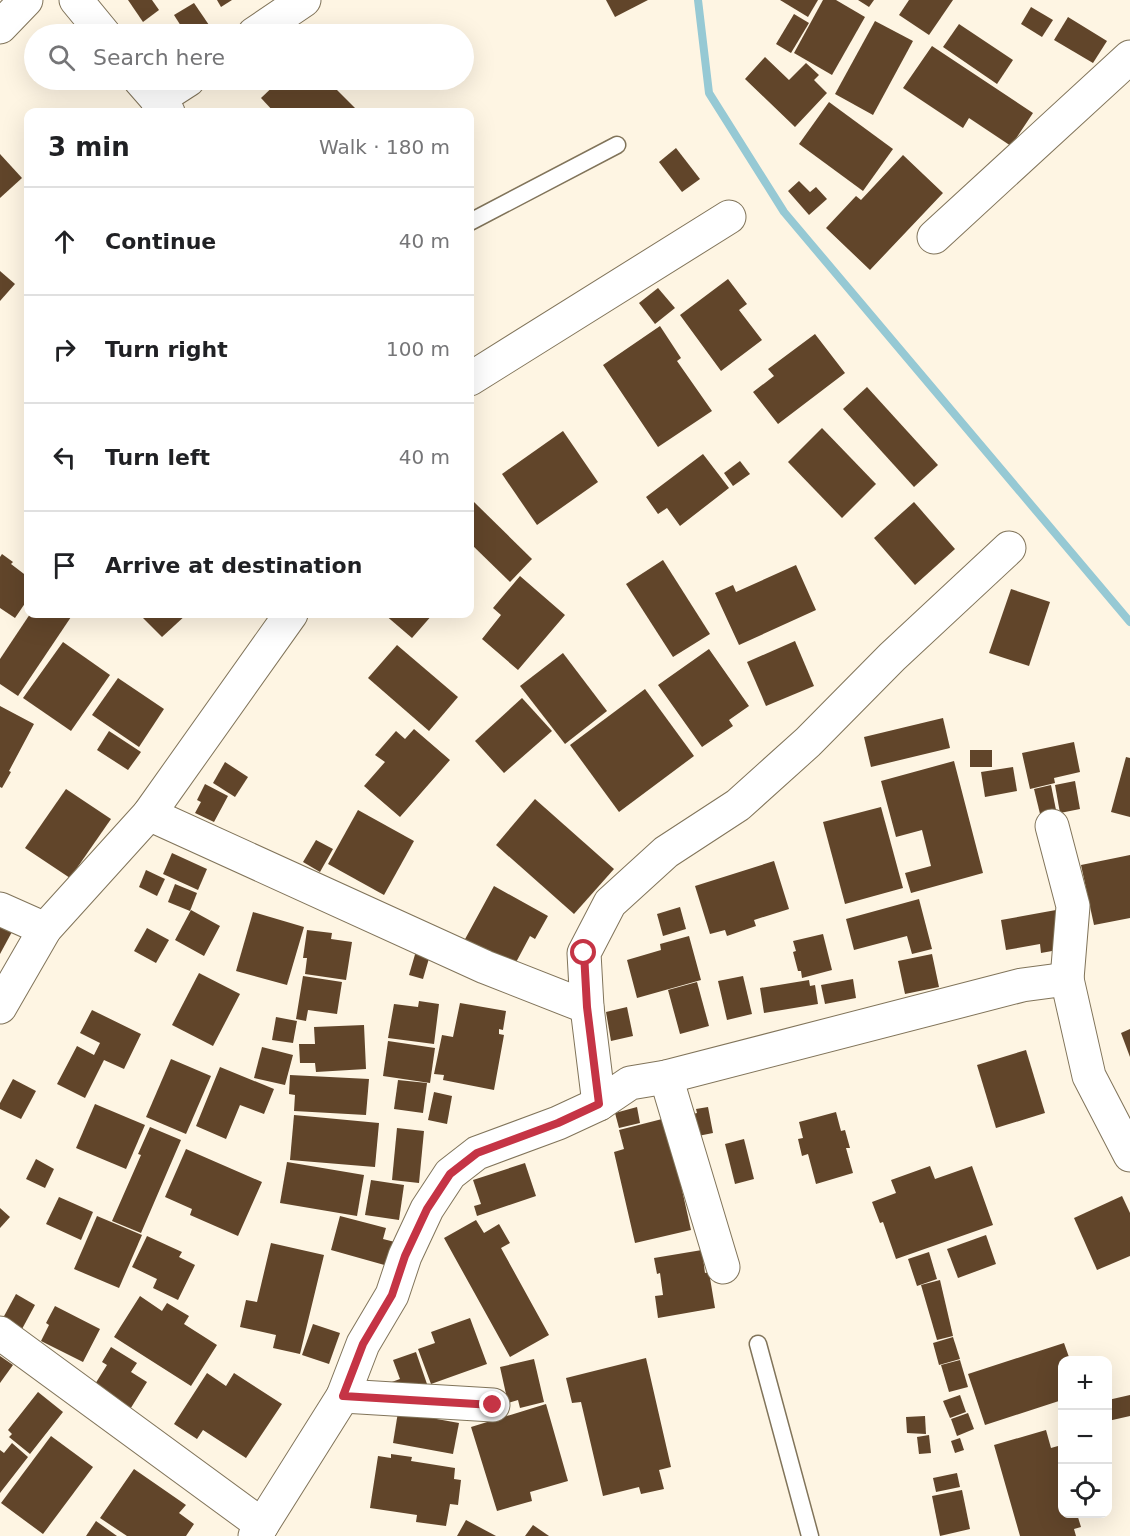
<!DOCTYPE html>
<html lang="en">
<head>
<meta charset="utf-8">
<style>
	body { margin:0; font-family:"DejaVu Sans",sans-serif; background:#f6f6f6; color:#202124 }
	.controls { position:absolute; right:18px; bottom:18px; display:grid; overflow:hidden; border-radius:12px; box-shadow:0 6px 24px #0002 }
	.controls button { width:54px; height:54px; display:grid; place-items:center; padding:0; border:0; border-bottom:2px solid #e0e0e0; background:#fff; color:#202124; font:30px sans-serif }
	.stop { position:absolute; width:18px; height:18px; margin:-14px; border:4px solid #c53445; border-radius:50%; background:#fff }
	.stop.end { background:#c53445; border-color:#fff; box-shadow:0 2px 6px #0008 }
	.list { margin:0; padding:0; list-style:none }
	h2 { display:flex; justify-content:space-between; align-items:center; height:78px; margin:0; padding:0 24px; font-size:26px }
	h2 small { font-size:20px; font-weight:400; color:#757577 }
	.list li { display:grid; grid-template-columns:39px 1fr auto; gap:18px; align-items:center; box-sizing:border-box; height:108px; padding:0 24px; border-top:2px solid #e0e0e0 }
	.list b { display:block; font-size:22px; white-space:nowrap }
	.list em { font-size:20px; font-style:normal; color:#757577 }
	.icon { flex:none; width:33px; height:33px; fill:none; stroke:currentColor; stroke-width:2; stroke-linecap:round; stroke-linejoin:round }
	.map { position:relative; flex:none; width:1130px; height:1536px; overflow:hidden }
	.search { position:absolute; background:#fff; box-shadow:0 6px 24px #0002; left:24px; top:24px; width:450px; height:66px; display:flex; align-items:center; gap:15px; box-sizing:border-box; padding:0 21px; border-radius:33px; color:#757577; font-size:22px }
	.panel { position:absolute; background:#fff; box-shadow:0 6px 24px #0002; left:24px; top:108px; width:450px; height:510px; border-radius:12px }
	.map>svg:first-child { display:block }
</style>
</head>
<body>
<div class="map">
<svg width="1130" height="1536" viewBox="0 0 1130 1536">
	<rect width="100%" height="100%" fill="#fef5e3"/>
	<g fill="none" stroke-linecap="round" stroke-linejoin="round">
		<path stroke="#96c9d4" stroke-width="8" d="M698 0 709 93 784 212 1130 622"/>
	</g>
	<g fill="#61452a">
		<path d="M128 0H152L159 10 143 22Z"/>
		<path d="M217 0H232L221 7Z"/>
		<path d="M606 0H648L615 17Z"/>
		<path d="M780 0H818L808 17Z"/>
		<path d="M823 0H836L865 17 832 75 794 53Z"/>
		<path d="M858 0H874L869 7Z"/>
		<path d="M909 0H953L929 35 899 15Z"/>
		<path d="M194 3 209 25 194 34H186L174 15Z"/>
		<path d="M1031 7 1053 20 1042 37 1021 24Z"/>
		<path d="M794 14 809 23 791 53 776 44Z"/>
		<path d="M1068 17 1107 41 1093 63 1054 40Z"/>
		<path d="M875 21 913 41 873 115 835 94Z"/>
		<path d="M959 24 1013 60 997 84 943 47Z"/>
		<path d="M342 27 347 34H331Z"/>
		<path d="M932 46 1033 113 1011 146 969 118 963 128 903 88Z"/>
		<path d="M765 57 789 80 806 63 819 75 814 80 827 93 795 127 745 79Z"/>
		<path d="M280 80H327L359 112H274L261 98Z"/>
		<path d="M829 102 893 149 863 191 799 144Z"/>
		<path d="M676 148 700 179 682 192 659 162Z"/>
		<path d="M0 154 22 178 0 198Z"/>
		<path d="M903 155 943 193 870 270 826 228 856 196 861 200Z"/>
		<path d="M799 181 810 192 816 187 827 199 809 215 788 191Z"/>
		<path d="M0 271 15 284 0 301Z"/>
		<path d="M728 279 747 304 739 310 762 340 721 371 680 315Z"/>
		<path d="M658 288 675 308 655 324 639 303Z"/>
		<path d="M660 326 681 358 677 361 712 411 658 447 603 365Z"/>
		<path d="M815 334 845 373 778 424 753 392 774 376 768 369Z"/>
		<path d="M867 387 938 465 914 487 843 409Z"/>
		<path d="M822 428 876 484 842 518 788 462Z"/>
		<path d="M563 431 598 482 537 525 502 474Z"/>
		<path d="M703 454 729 488 680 526 667 508 658 514 646 497Z"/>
		<path d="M740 461 750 474 733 486 724 473Z"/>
		<path d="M472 500 532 559 510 582 470 543V503Z"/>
		<path d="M914 502 955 549 915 585 874 538Z"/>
		<path d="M2 554 13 562 11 564 28 577V599L15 618 0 608V557Z"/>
		<path d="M663 560 710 634 673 657 626 584Z"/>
		<path d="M796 565 816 610 739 645 715 593 733 585 736 592Z"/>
		<path d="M520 576 565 615 518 670 482 639 501 615 493 608Z"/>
		<path d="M1011 589 1050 602 1029 666 989 653Z"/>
		<path d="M30 614H73L18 696 0 684V659Z"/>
		<path d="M139 614H187L162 637Z"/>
		<path d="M384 614H433L412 638Z"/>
		<path d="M795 641 814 686 766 706 747 662Z"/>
		<path d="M63 642 110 675 71 731 23 698Z"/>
		<path d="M397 645 458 697 429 731 368 678Z"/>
		<path d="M709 649 749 706 729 720 733 726 702 747 658 685Z"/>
		<path d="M563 653 607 711 565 744 520 686Z"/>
		<path d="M118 678 164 709 139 747 92 715Z"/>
		<path d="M645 689 694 756 619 812 570 745Z"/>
		<path d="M522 698 552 731 504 773 475 741Z"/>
		<path d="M0 706 34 724 9 771 11 772 2 788 0 787Z"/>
		<path d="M943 718 950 748 871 767 864 737Z"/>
		<path d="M414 729 450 760 400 817 364 786 385 762 375 755 396 731 405 739Z"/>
		<path d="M109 731 141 752 128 770 97 750Z"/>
		<path d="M1074 742 1080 772 1054 778 1055 783 1030 789 1022 753Z"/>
		<rect x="970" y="750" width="22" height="17"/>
		<path d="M1126 757 1130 758V817L1111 812Z"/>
		<path d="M954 761 983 873 911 893 905 873 931 866 922 830 896 837 881 781Z"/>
		<path d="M225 762 248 777 235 797 213 783Z"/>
		<path d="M1013 767 1017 791 985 797 981 772Z"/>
		<path d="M1075 781 1080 809 1060 813 1055 785Z"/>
		<path d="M205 784 228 796 214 822 195 813 201 802 197 800Z"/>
		<path d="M1051 785 1057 815 1041 818 1034 789Z"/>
		<path d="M66 789 111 819 70 878 25 848Z"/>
		<path d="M535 799 614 869 574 914 496 845Z"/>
		<path d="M881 807 903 888 845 904 823 822Z"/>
		<path d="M358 810 414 841 384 895 328 864Z"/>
		<path d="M316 840 333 849 320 872 303 862Z"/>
		<path d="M172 853 207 869 198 890 163 874Z"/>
		<path d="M1130 855V918L1094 925 1081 865Z"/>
		<path d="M774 861 789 909 754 920 756 926 727 936 725 930 710 934 695 886Z"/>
		<path d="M146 870 165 879 157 896 139 887Z"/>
		<path d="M175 884 197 893 190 911 168 902Z"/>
		<path d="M494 886 548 916 535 939 530 936 513 968 464 941Z"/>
		<path d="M919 899 932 949 912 954 907 936 854 950 846 919Z"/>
		<path d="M680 907 686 929 663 936 657 914Z"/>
		<path d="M191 910 220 926 204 956 175 940Z"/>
		<path d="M1056 910 1063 949 1041 953 1040 944 1006 950 1001 920Z"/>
		<path d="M253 912 304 927 287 985 236 971Z"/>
		<path d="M0 923 13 930 0 954Z"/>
		<path d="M147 928 169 940 156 963 134 951Z"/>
		<path d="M307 930 332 933 331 939 352 942 346 980 305 974 307 958H303Z"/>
		<path d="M823 934 832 970 802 978 801 971H798L793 952 796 951 793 941Z"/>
		<path d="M689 936 701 980 637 998 627 960 661 950 660 944Z"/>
		<path d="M416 951 430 955 423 979 409 975Z"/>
		<path d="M932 954 939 987 905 994 898 961Z"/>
		<path d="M199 973 240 994 213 1046 172 1025Z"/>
		<path d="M303 976 342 982 337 1014 308 1010 306 1021 296 1019Z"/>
		<path d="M743 976 752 1014 727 1020 718 981Z"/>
		<path d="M853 979 856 998 825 1004 821 985Z"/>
		<path d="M809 980 810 986 815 985 818 1004 764 1013 760 988Z"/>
		<path d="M697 982 709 1026 680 1034 668 990Z"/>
		<path d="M419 1001 439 1004 434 1044 388 1038 394 1004 418 1007Z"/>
		<path d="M460 1003 506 1011 503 1030 499 1029V1034L504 1035 494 1090 443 1080 444 1075 434 1074 442 1035 453 1037Z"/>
		<path d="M627 1007 633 1036 611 1041 606 1012Z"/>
		<path d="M92 1010 141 1034 124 1069 104 1060 85 1098 57 1084 77 1046 94 1055 100 1043 80 1033Z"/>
		<path d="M276 1017 297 1021 293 1043 272 1040Z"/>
		<path d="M364 1025 366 1069 316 1072 315 1063H300L299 1044H315L314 1027Z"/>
		<path d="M1130 1029V1057L1121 1033Z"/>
		<path d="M388 1041 435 1048 430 1083 383 1076Z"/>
		<path d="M262 1047 293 1055 285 1085 254 1078Z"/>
		<path d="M1026 1050 1045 1113 996 1128 977 1065Z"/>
		<path d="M171 1059 211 1076 186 1134 146 1117Z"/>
		<path d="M220 1067 274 1089 264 1114 240 1105 226 1139 196 1126Z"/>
		<path d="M290 1075 369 1079 366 1115 294 1111 295 1095 289 1094Z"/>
		<path d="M13 1079 36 1091 21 1119 0 1109V1103Z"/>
		<path d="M398 1080 427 1083 423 1113 394 1109Z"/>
		<path d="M434 1092 452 1096 447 1124 428 1120Z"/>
		<path d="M95 1104 145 1125 126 1169 76 1148Z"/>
		<path d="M637 1107 640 1123 619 1128 615 1113Z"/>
		<path d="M708 1107 713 1133 698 1136 693 1114 697 1113 696 1109Z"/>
		<path d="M836 1112 841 1131 845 1130 850 1148H846L853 1173 816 1184 808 1154 802 1156 798 1139 803 1138 799 1122Z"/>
		<path d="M294 1115 379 1123 375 1167 290 1160Z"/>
		<path d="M666 1118 691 1230 635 1243 614 1152 624 1149 619 1130Z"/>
		<path d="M150 1127 181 1140 141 1233 112 1221 141 1155 138 1154Z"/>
		<path d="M397 1128 424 1131 419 1183 392 1180Z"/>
		<path d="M744 1139 754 1179 735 1184 725 1144Z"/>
		<path d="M186 1149 262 1182 238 1236 190 1215 192 1209 165 1197Z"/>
		<path d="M36 1159 54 1169 45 1188 26 1179Z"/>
		<path d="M287 1162 364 1175 357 1216 280 1203Z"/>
		<path d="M525 1163 536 1196 477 1216 474 1206 481 1204 473 1180Z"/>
		<path d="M930 1166 935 1179 972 1166 993 1225 896 1259 883 1222 880 1223 872 1202 896 1193 891 1180Z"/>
		<path d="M371 1180 404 1185 399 1220 365 1215Z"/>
		<path d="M1122 1196 1130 1213V1256L1097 1270 1074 1218Z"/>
		<path d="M59 1197 93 1212 81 1240 46 1224Z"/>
		<path d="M0 1208 10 1217 0 1228Z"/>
		<path d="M97 1216 142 1235 119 1288 74 1269Z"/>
		<path d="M340 1216 386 1228 383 1239 395 1242 388 1266 331 1250Z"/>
		<path d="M476 1220 484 1233 499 1224 510 1243 501 1248 549 1335 510 1357 444 1238Z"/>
		<path d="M986 1235 996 1264 958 1278 947 1249Z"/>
		<path d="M147 1236 182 1252 179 1257 195 1265 178 1300 153 1288 157 1279 132 1267Z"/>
		<path d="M271 1243 324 1255 300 1354 273 1348 276 1335 240 1327 246 1300 257 1302Z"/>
		<path d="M702 1250 705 1273 709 1272 715 1308 658 1318 655 1296 663 1295 660 1273 657 1274 654 1258Z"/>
		<path d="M929 1252 937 1279 917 1286 908 1259Z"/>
		<path d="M940 1280 953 1336 937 1340 921 1285Z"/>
		<path d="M16 1294 35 1305 22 1329 3 1318Z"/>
		<path d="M140 1296 162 1311 167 1303 189 1316 184 1324 217 1345 191 1386 114 1337Z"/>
		<path d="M55 1306 100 1329 83 1362 41 1341 49 1325 46 1323Z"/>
		<path d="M470 1318 487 1364 431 1384 418 1349 435 1343 431 1332Z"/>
		<path d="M313 1324 340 1333 329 1364 302 1355Z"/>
		<path d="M953 1337 960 1359 939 1365 933 1343Z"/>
		<path d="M1064 1343 1070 1360H1062V1400L985 1425 968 1374Z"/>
		<path d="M111 1347 137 1363 131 1372 147 1382 129 1411 92 1389 107 1365 102 1362Z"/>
		<path d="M416 1352 427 1384 394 1396 389 1383 400 1379 393 1360Z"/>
		<path d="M0 1356 13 1365 0 1383Z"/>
		<path d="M646 1358 671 1467 659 1470 664 1489 641 1494 639 1487 603 1496 581 1402 572 1403 566 1378Z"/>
		<path d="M534 1359 544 1402 520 1408 518 1400 508 1403 500 1367Z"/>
		<path d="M960 1360 968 1387 949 1392 941 1365Z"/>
		<path d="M207 1373 226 1386 234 1373 282 1404 246 1458 203 1430 197 1439 174 1424Z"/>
		<path d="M38 1392 63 1412 30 1454 9 1437 12 1434 8 1430Z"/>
		<path d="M960 1395 966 1412 950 1418 943 1401Z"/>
		<path d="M1130 1395V1416L1108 1421V1400Z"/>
		<path d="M546 1404 568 1481 530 1492 532 1501 497 1511 471 1427Z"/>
		<path d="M398 1412 459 1423 453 1454 393 1443Z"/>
		<path d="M968 1413 974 1429 957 1436 951 1419Z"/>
		<path d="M925 1416 926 1434 907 1433 906 1417Z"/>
		<path d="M1046 1430 1051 1448 1058 1446 1062 1461V1514H1077L1081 1527 1074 1529 1076 1536H1020L994 1445Z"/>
		<path d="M929 1435 931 1453 919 1454 917 1437Z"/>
		<path d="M51 1436 93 1467 43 1534 1 1503Z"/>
		<path d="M960 1438 964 1450 955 1453 951 1441Z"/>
		<path d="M12 1443 28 1457 0 1493V1450L4 1453Z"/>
		<path d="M391 1454 412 1457 411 1461 455 1468 454 1479 461 1480 458 1505 450 1504 446 1526 416 1522 417 1515 370 1508 378 1456 391 1458Z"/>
		<path d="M134 1469 186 1505 179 1513 194 1524 186 1536H127L100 1518Z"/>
		<path d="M957 1473 960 1487 936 1492 933 1478Z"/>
		<path d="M962 1490 970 1529 940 1536 932 1496Z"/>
		<path d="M466 1520 496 1536H457Z"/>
		<path d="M96 1521 117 1536H86Z"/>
		<path d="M533 1525 549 1536H525Z"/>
	</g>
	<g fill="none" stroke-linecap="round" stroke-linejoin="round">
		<defs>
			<g id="lane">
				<path d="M470 222 617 145"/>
				<path d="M758 1344 810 1536"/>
			</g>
			<g id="street">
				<path d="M76 0 104 34"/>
				<path d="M0 27 26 0"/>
				<path d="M254 34 304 0"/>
				<path d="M140 80 168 112"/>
				<path d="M157 100 188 80"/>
				<path d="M934 237 1130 57"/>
				<path d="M470 379 729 217"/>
				<path d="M149 814 485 967 587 1007"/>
				<path d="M1052 826 1073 906 1067 979"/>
				<path d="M0 909 45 929"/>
				<path d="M0 1007 45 929 149 814 291 614"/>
				<path d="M666 1077 723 1267"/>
				<path d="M599 1104 587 1007 584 953 610 903 666 852 738 805 808 742 892 657 1009 548"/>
				<path d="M0 1333 262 1525"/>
				<path d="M343 1396 493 1405"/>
				<path d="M255 1536 343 1396 363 1344 392 1295 405 1256 427 1209 450 1174 477 1153 558 1123 599 1104 630 1083 666 1077 1022 985 1067 979 1089 1076 1130 1155"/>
			</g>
		</defs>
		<use href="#lane" stroke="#81745a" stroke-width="19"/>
		<use href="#street" stroke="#81745a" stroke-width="35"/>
		<use href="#lane" stroke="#fff" stroke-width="16"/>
		<use href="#street" stroke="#fff" stroke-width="33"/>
	</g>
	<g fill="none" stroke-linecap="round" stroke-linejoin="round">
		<path stroke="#c53445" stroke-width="8" d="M493 1405 343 1396 363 1344 392 1295 405 1256 427 1209 450 1174 477 1153 558 1123 599 1104 587 1007 584 953"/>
	</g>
</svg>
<div class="controls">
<button>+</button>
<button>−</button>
<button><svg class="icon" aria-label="locate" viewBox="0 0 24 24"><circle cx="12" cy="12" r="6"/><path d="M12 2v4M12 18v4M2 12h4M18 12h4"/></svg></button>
</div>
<div class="stop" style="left:584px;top:953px"></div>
<div class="stop end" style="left:493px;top:1405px"></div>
<div class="search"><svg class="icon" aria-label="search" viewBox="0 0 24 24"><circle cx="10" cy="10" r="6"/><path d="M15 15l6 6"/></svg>Search here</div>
<section class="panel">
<h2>3 min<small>Walk · 180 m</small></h2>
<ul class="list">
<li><svg class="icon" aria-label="ahead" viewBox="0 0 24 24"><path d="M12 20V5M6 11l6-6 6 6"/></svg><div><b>Continue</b></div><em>40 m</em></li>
<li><svg class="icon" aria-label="right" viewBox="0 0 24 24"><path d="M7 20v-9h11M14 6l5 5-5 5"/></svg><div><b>Turn right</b></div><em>100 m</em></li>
<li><svg class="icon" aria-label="left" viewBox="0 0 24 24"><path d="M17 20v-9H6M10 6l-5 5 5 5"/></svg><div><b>Turn left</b></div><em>40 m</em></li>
<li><svg class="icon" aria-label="arrive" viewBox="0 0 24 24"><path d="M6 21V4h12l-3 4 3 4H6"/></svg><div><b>Arrive at destination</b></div></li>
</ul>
</section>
</div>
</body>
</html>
